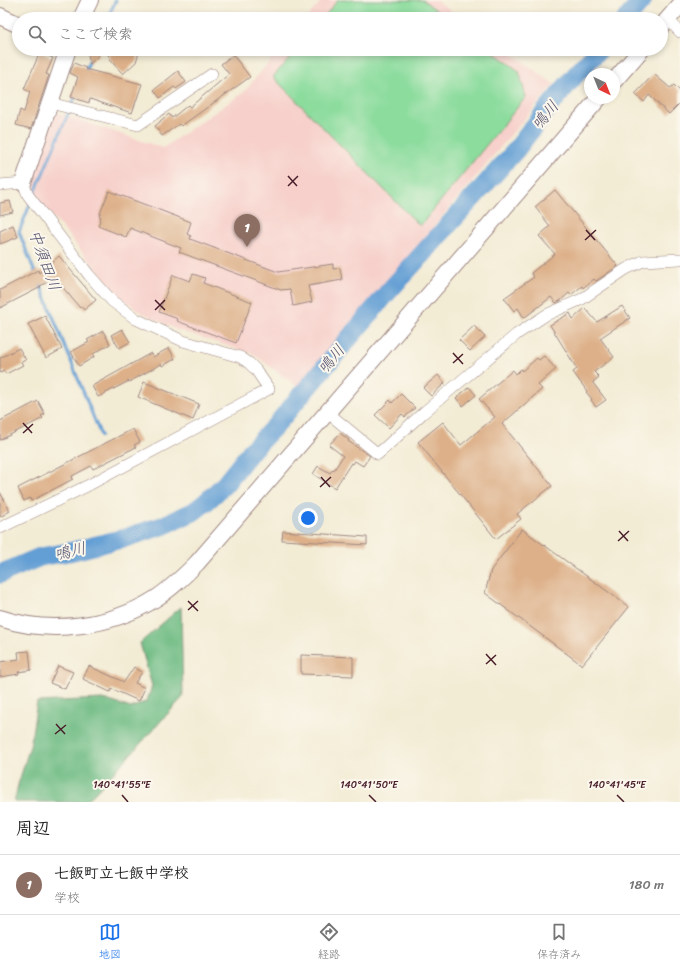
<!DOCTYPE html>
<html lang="ja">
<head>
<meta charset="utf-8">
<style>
	body { margin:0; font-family:Sriracha,"Klee One",sans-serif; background:#f2f2f2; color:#222 }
	.compass { position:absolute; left:584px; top:68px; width:36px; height:36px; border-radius:50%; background:#fff; box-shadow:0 2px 6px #0003; rotate:137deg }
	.you { position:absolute; left:308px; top:518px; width:14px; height:14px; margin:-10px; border:3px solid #fff; border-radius:50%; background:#1a73e8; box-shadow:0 0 0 6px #1a73e833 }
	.badge { display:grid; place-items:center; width:26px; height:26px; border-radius:50%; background:#1a73e8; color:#fff; font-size:13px; font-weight:700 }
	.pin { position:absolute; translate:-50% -33px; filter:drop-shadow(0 1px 2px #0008) }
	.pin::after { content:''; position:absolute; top:21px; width:14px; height:12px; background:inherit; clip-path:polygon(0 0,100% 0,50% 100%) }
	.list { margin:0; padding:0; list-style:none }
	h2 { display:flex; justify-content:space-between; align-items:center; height:52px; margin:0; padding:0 16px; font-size:17px }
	h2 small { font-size:13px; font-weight:400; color:#767676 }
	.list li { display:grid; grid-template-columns:26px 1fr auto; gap:12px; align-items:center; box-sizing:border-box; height:60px; padding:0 16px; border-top:1px solid #e0e0e0 }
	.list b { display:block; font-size:15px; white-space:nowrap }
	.list p { margin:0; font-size:13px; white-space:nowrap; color:#767676 }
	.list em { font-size:13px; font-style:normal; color:#767676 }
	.icon { flex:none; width:22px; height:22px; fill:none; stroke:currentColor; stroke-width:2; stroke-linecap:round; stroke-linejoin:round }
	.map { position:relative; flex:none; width:680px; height:802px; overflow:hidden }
	.search { position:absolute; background:#fff; box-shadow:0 2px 6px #0003; left:12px; right:12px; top:12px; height:44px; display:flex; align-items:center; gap:10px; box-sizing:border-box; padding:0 14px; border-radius:22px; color:#767676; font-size:15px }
	.sheet { height:112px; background:#fff }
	nav { display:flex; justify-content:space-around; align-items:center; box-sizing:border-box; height:56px; border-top:1px solid #e0e0e0; background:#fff; font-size:11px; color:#767676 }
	nav a { display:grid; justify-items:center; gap:2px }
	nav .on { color:#1a73e8 }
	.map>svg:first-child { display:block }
</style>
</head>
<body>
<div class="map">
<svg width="680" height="802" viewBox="0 0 680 802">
	<rect width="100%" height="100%" fill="#fbf7ec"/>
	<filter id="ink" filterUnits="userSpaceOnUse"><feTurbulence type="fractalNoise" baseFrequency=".025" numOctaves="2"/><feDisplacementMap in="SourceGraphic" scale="8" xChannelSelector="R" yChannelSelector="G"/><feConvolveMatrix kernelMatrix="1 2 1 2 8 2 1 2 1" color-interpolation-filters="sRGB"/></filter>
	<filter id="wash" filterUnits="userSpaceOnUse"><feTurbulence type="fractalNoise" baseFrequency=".012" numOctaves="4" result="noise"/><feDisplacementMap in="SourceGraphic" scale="16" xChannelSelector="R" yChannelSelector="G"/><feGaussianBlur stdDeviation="0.9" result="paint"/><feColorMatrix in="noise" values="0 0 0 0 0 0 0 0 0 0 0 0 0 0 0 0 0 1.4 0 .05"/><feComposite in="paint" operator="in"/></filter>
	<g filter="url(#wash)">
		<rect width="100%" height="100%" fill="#f3ecd5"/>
		<g fill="#f7d0cb">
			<path d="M322 0H436L463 19H306Z"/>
			<path d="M280 49H505L554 84 298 387 253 354 175 329 139 311 117 294 39 200 31 181 55 112 163 148 244 92Z"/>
		</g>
		<g fill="#8bdc9d" stroke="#6a7e64">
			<path d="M338 0H423L448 19H322Z"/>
			<path d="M297 49H489L519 71 526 97 420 226 273 77Z"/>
		</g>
		<path fill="#70bc84" stroke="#5d6e58" d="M181 607 183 697 96 792 85 802H14L18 785 30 746 37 702 103 699 131 708 147 701 152 686 140 643Z"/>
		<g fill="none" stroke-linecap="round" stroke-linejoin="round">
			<g stroke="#649fd4" stroke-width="3">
				<path d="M107 19 116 0"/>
				<path d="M85 71 91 58"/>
				<path d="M33 197 76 95"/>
				<path d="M31 202 19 232 36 275"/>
				<path d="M40 284 101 436"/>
			</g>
			<g stroke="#649fd4" stroke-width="19">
				<path d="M626 19 643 0"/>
				<path d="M0 574 40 557 69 552 125 538 162 526 193 512 206 502 225 484 252 450 276 425 388 292 516 150 548 108 578 72 600 49"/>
			</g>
		</g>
		<g id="blocks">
			<g fill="#ddb089">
				<path d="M109 49H140L136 62 123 74 111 61 108 54Z"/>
				<path d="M93 50 99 55 90 64 88 55V53Z"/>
				<path d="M40 52 53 58 46 74 49 75 31 129 16 125 20 110 24 112 30 92 24 89Z"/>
				<path d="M233 55 250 77 181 126 179 124 162 136 155 126 160 122V121L169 114 172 118 188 105 190 107 229 74 221 64Z"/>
				<path d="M74 63 86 68 85 69 142 84 132 113 90 99 89 103 71 97 78 77 70 73Z"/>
				<path d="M178 71 186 82 176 89 174 87 160 98 154 90Z"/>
				<path d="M654 74 670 88 674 85 680 91V103L669 114 649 95 644 102 635 94Z"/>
				<path d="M555 190 618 266 596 281 594 279 583 288 582 286 571 295 569 293 560 301 556 303 551 297 524 318 518 308 514 311 504 298 534 277 531 273 555 254 539 236 550 226 535 207Z"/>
				<path d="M109 191 191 222 187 234 191 236 190 239 278 272 333 264V269L340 268 342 280 308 286 312 302 293 306 290 289 281 290 211 264 179 252 181 248 130 228 126 237 98 226 101 217 99 216Z"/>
				<path d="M10 201 13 212 0 215V203Z"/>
				<path d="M13 225 18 237 0 244V231Z"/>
				<path d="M59 256 96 300 84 310 81 306 80 308 55 278 40 286 41 287 0 308V290L38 270 39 273Z"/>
				<path d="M193 274 205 278 203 283 252 302 236 343 177 321 178 319 159 312 173 275 190 281Z"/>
				<path d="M622 306 630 318 600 338 614 357 594 372 599 377 593 382V383L606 400 596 407 591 400 592 399 586 392 587 391 573 372 577 369 550 325 570 313 573 319 585 308 597 322Z"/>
				<path d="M45 316 62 349 46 358 28 324Z"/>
				<path d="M474 326 485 337 470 351 459 340Z"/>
				<path d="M122 329 130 342 119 348 111 335Z"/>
				<path d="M103 331 110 344 93 354 94 357 79 366 71 352 89 342 87 340Z"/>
				<path d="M19 348 26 360 21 362 23 365 6 374 4 371 0 373V358Z"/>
				<path d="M169 348 175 359 162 366 161 364 129 382V381L98 397 92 386 151 353 153 357Z"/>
				<path d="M544 356 556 369 538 385 542 389 502 424 552 486 517 514 521 519 496 539 418 442 443 422 461 445 495 417 479 399 513 370 516 374 521 369 522 371 537 358 539 360Z"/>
				<path d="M438 375 445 383 431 396 423 388Z"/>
				<path d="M144 382 199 404 193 420 138 397Z"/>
				<path d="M469 387 476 395 463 406 456 398Z"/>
				<path d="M401 394 415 408 405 417 402 414 389 428 375 415 390 400 392 403Z"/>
				<path d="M38 401 45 414 41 416 43 418 0 440V421Z"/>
				<path d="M133 429 140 442 134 445 136 447 93 469 91 466 76 474 72 476 73 479 31 501 30 498 24 501 18 488Z"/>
				<path d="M340 433 349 440 348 441 370 456 363 466 355 461 353 464 351 463 335 488 313 474 318 466 330 473 333 469 334 470 343 456 329 445Z"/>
				<path d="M0 492 10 511 0 517Z"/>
				<path d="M522 529 629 607 582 665 485 593 491 570Z"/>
				<path d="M283 531 367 537V545L282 540Z"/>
				<path d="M29 651 31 670 18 672 19 674 0 677V662L19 659 18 652Z"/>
				<path d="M301 655 353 657V676L301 674Z"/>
				<path d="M58 666 73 672 65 689 50 683Z"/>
				<path d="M89 666 124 682 134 667 142 672 135 683 145 688 139 701 112 689 110 692 83 679Z"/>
			</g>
		</g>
	</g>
	<g filter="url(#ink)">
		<use href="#blocks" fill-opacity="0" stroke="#9e8680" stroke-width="1"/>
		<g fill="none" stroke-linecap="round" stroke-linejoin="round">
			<defs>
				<g id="street">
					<path d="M668 19 680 32"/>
					<path d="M50 103 138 125 212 74"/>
					<path d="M0 185 23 183 28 195 89 275 112 301 136 319 183 341 240 357 249 363 256 370 269 389 87 486 0 528"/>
					<path d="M327 412 378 454 423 413 517 334 546 315 582 299 626 269 643 261 680 259"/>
				</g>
				<g id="secondary">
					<path d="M0 16 19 25"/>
					<path d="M81 19 90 0"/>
					<path d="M661 27 680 5"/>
					<path d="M614 81 642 49"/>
					<path d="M23 183 68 49"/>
					<path d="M0 618C50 635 111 627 155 599 171 589 184 576 197 563L599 98"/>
				</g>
			</defs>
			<use href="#street" stroke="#9e8680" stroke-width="12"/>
			<use href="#secondary" stroke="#9e8680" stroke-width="18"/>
			<use href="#street" stroke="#fff" stroke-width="11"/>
			<use href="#secondary" stroke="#fff" stroke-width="16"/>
		</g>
	</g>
	<path fill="none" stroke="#4a1f2b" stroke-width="1.5" d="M288 176 297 186M288 186 298 176M586 230 595 240M585 240 596 230M155 300 165 310M155 310 165 300M453 353 463 364M453 363 463 354M23 423 32 433M23 433 33 424M321 477 330 487M320 487 331 477M619 531 628 541M618 541 629 531M188 601 198 611M188 610 198 601M486 654 496 665M486 664 496 655M56 724 65 734M55 734 66 725M122 795 128 802M369 795 376 802M617 795 624 802"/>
	<g text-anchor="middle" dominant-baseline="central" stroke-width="4" stroke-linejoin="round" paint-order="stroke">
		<g font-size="16" font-style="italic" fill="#54526f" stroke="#fbf7ec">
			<text transform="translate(545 115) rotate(-50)">鳴川</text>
			<text transform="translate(45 260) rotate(70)">中須田川</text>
			<text transform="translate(331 359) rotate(-50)">鳴川</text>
			<text transform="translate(70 551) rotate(-13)">鳴川</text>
		</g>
	</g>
	<g font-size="10" text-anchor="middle" fill="#4a1f2b" stroke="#fbf7ec" stroke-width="4" stroke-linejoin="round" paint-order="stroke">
		<text x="122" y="788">140°41'55"E</text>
		<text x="369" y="788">140°41'50"E</text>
		<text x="617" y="788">140°41'45"E</text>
	</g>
</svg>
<svg class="compass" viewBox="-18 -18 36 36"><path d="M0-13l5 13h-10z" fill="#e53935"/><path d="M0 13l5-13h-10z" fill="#767676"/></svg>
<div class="you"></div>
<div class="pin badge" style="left:247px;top:247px;background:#8d6e63">1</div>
<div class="search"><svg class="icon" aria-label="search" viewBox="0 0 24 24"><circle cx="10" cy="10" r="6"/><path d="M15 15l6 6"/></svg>ここで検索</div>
</div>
<section class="sheet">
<h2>周辺<small></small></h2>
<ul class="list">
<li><span class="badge" style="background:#8d6e63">1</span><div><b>七飯町立七飯中学校</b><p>学校</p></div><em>180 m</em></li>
</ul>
</section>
<nav>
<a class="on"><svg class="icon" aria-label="map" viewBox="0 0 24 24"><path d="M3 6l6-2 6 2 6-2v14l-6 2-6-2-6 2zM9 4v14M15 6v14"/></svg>地図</a>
<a><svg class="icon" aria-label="directions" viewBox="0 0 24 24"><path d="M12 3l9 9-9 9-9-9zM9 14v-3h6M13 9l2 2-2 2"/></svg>経路</a>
<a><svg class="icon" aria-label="saved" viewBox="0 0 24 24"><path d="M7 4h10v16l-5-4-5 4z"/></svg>保存済み</a>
</nav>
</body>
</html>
